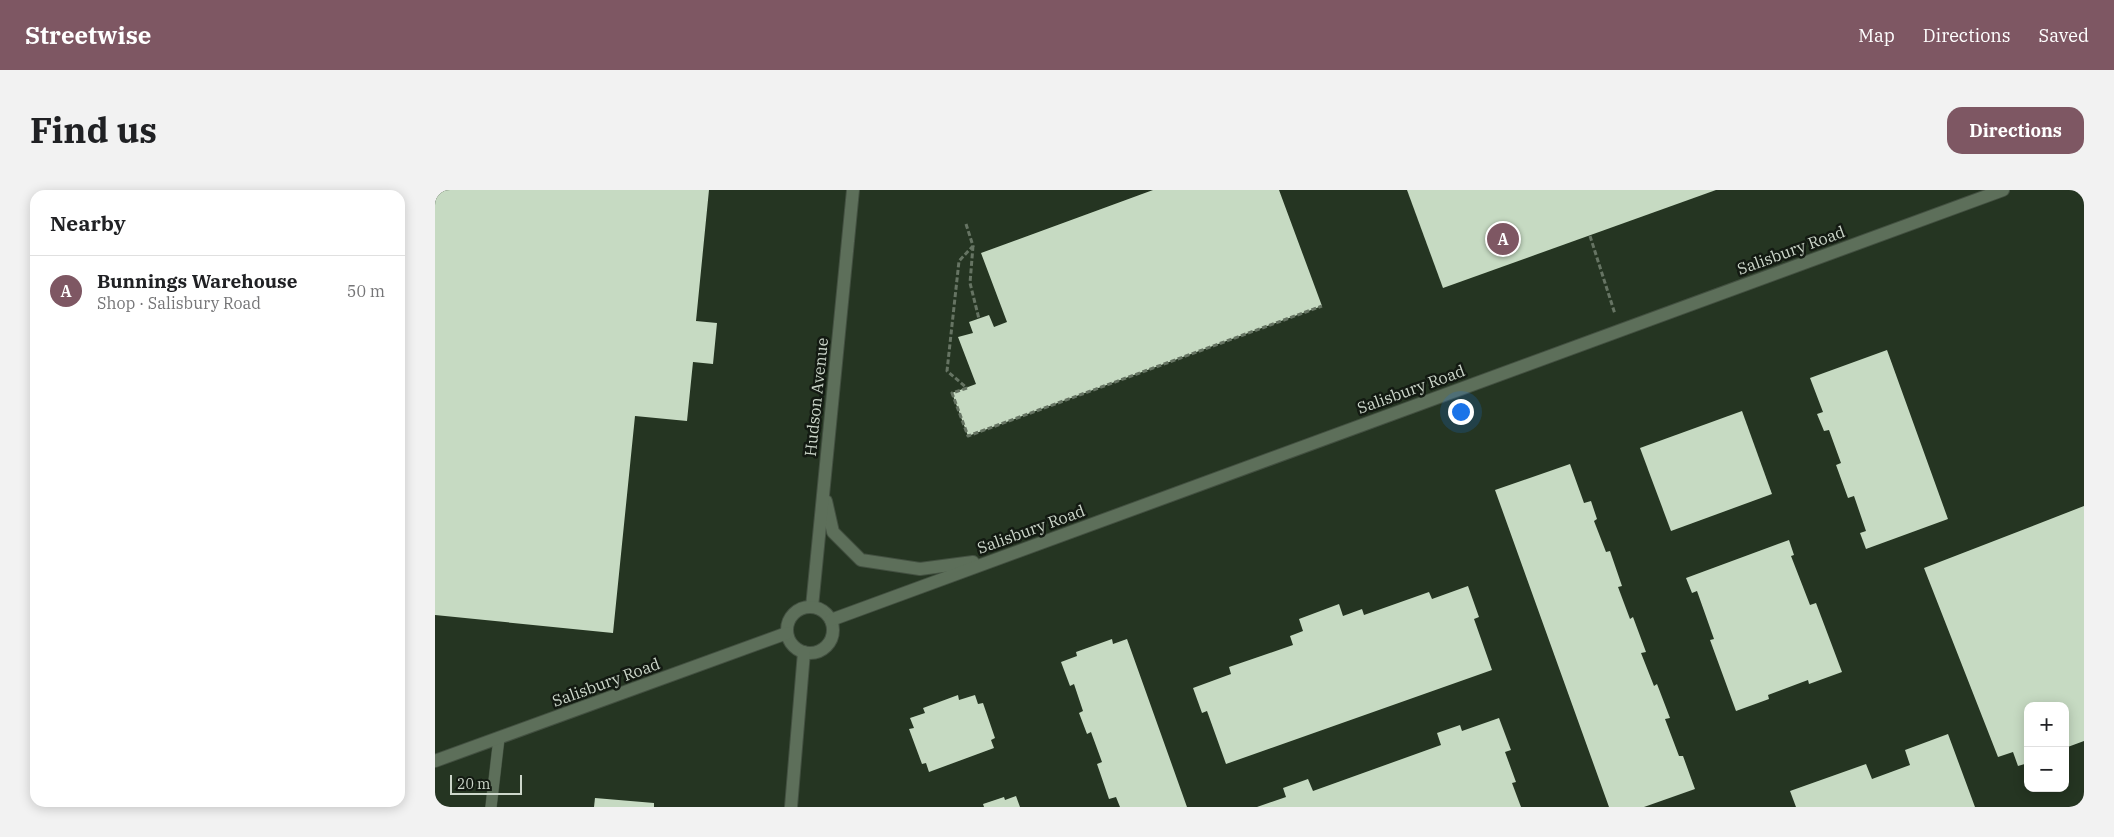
<!DOCTYPE html>
<html lang="en">
<head>
<meta charset="utf-8">
<style>
	body { margin:0; font-family:"IBM Plex Serif",serif; background:#f2f2f2; color:#202124 }
	.controls { position:absolute; right:15px; bottom:15px; display:grid; overflow:hidden; border-radius:10px; box-shadow:0 2px 12px #0003 }
	.controls button { width:45px; height:45px; display:grid; place-items:center; padding:0; border:0; border-bottom:1px solid #e0e0e0; background:#fff; color:#202124; font:25px sans-serif }
	.scale { position:absolute; left:15px; bottom:12px; width:72px; box-sizing:border-box; padding-left:5px; border:2px solid #cdd7cb; border-top:0; font-size:14px; line-height:18px; white-space:nowrap; color:#cdd7cb; -webkit-text-stroke:4px #131a12; paint-order:stroke }
	.you { position:absolute; left:1025px; top:221px; width:18px; height:18px; margin:-12px; border:4px solid #fff; border-radius:50%; background:#1a73e8; box-shadow:0 0 0 8px #1a73e833 }
	.badge { display:grid; place-items:center; width:32px; height:32px; border-radius:50%; background:#7e5763; color:#fff; font-size:16px; font-weight:700 }
	.pin { position:absolute; translate:-50% -50%; border:2px solid #fff; box-shadow:0 1px 5px #0006 }
	.list { margin:0; padding:0; list-style:none }
	h2 { display:flex; justify-content:space-between; align-items:center; height:65px; margin:0; padding:0 20px; font-size:21px }
	h2 small { font-size:16px; font-weight:400; color:#757577 }
	.list li { display:grid; grid-template-columns:32px 1fr auto; gap:15px; align-items:center; box-sizing:border-box; height:70px; padding:0 20px; border-top:1px solid #e0e0e0 }
	.list b { display:block; font-size:19px; white-space:nowrap }
	.list p { margin:0; font-size:16px; white-space:nowrap; color:#757577 }
	.list em { font-size:16px; font-style:normal; color:#757577 }
	.map { position:relative; flex:none; width:1649px; height:617px; overflow:hidden; border-radius:15px }
	header { display:flex; align-items:center; gap:30px; box-sizing:border-box; height:70px; padding:0 25px; background:#7e5763; color:#fff }
	header strong { font-size:24px }
	nav { display:flex; gap:28px; margin-inline-start:auto; font-size:18px }
	.intro { display:flex; align-items:center; justify-content:space-between; box-sizing:border-box; height:120px; padding:0 30px }
	h1 { margin:0; font-size:35px }
	.button { padding:12px 22px; border-radius:15px; background:#7e5763; color:#fff; font-size:18px; font-weight:700 }
	main { display:flex; gap:30px; padding:0 30px }
	aside { flex:1; background:#fff; border-radius:15px; box-shadow:0 2px 12px #0003 }
	.map>svg:first-child { display:block }
</style>
</head>
<body>
<header>
<strong>Streetwise</strong>
<nav><a>Map</a><a>Directions</a><a>Saved</a></nav>
</header>
<div class="intro"><h1>Find us</h1><a class="button">Directions</a></div>
<main>
<aside>
<h2>Nearby<small></small></h2>
<ul class="list">
<li><span class="badge">A</span><div><b>Bunnings Warehouse</b><p>Shop · Salisbury Road</p></div><em>50 m</em></li>
</ul>
</aside>
<div class="map">
<svg width="1649" height="617" viewBox="0 0 1649 617">
	<rect width="100%" height="100%" fill="#253522"/>
	<g fill="#c6dac2">
		<path d="M0 0H274L261 131 282 133 278 174 258 172 252 231 200 226 178 443 0 425Z"/>
		<path d="M718 0H844L887 116 533 246 517 203 541 194 523 147 538 143 534 132 554 125 559 137 572 132 546 63Z"/>
		<path d="M972 0H1281L1008 98Z"/>
		<path d="M1452 160 1513 329 1431 359 1425 343 1431 341 1419 306 1413 308 1401 275 1406 273 1394 240 1389 241 1382 224 1388 222 1375 188Z"/>
		<path d="M1307 221 1337 304 1236 341 1205 258Z"/>
		<path d="M1135 274 1149 313 1156 311 1162 329 1159 331 1171 362 1175 361 1187 396 1183 397 1195 429 1198 427 1211 462 1206 463 1219 496 1222 494 1235 528 1230 529 1244 566H1248L1260 599 1209 617H1174L1060 300Z"/>
		<path d="M1649 316V551L1630 558V516H1593V573L1583 576 1578 562 1563 567 1489 378Z"/>
		<path d="M1354 350 1359 365 1356 366 1375 415 1381 413 1407 482 1374 494 1373 490 1333 505 1334 509 1301 521 1275 450 1279 449 1262 401 1257 403 1251 388Z"/>
		<path d="M1033 396 1044 427 1039 429 1057 480 791 574 772 521 767 523 758 498 796 484 794 477 858 455 855 446 868 441 864 429 904 414 908 426 927 419 929 425 994 402 997 409Z"/>
		<path d="M677 449 678 454 692 449 752 617H685L681 607 674 609 662 574 667 572 656 542 652 544 644 523 648 521 639 494 635 496 626 472 642 466 641 462Z"/>
		<path d="M523 505 524 510 540 505 543 514 548 513 560 548 556 550 559 558 494 582 491 573 487 574 474 539 479 538 475 528 490 523 488 518Z"/>
		<path d="M1064 528 1076 560 1070 562 1081 592 1077 593 1086 617H822L851 607 848 598 873 589 878 601 1006 555 1002 543 1025 535 1027 541Z"/>
		<path d="M1513 544 1540 617H1361L1355 601 1431 574 1437 589 1475 575 1470 560Z"/>
		<path d="M581 606 585 617H549L548 614 569 607 570 610Z"/>
		<path d="M160 608 219 613V617H159Z"/>
	</g>
	<g fill="none" stroke-linecap="round" stroke-linejoin="round">
		<defs>
			<path id="lane" d="M56 617 64 548"/>
			<g id="street">
				<path d="M391 311 398 342 426 370 485 379 538 372"/>
				<path d="M377 417 418 0"/>
				<circle cx="375" cy="440" r="23"/>
				<path d="M396 430 1568 0"/>
				<path d="M0 571 352 443"/>
				<path d="M356 617 369 462"/>
			</g>
		</defs>
		<use href="#lane" stroke="#435041" stroke-width="12"/>
		<use href="#street" stroke="#435041" stroke-width="14"/>
		<g stroke="#667463" stroke-width="3" stroke-dasharray="5 2.5" stroke-linecap="butt">
			<path d="M531 34 538 56 524 71 512 181 532 198"/>
			<path d="M1155 46 1180 124"/>
			<path d="M538 56 535 93 544 129"/>
			<path d="M532 198 517 203 533 246 887 116"/>
		</g>
		<use href="#lane" stroke="#5d6f5a" stroke-width="11"/>
		<use href="#street" stroke="#5d6f5a" stroke-width="12"/>
	</g>
	<g text-anchor="middle" dominant-baseline="central" stroke-width="5" stroke-linejoin="round" paint-order="stroke">
		<g font-size="16" fill="#cdd7cb" stroke="#131a12">
			<text transform="translate(1356 60) rotate(-20)">Salisbury Road</text>
			<text transform="translate(976 199) rotate(-20)">Salisbury Road</text>
			<text transform="translate(381 207) rotate(-84)">Hudson Avenue</text>
			<text transform="translate(596 339) rotate(-20)">Salisbury Road</text>
			<text transform="translate(171 492) rotate(-20)">Salisbury Road</text>
		</g>
	</g>
</svg>
<div class="controls">
<button>+</button>
<button>−</button>
</div>
<div class="scale">20 m</div>
<div class="you"></div>
<div class="pin badge" style="left:1068px;top:49px">A</div>
</div>
</main>
</body>
</html>
